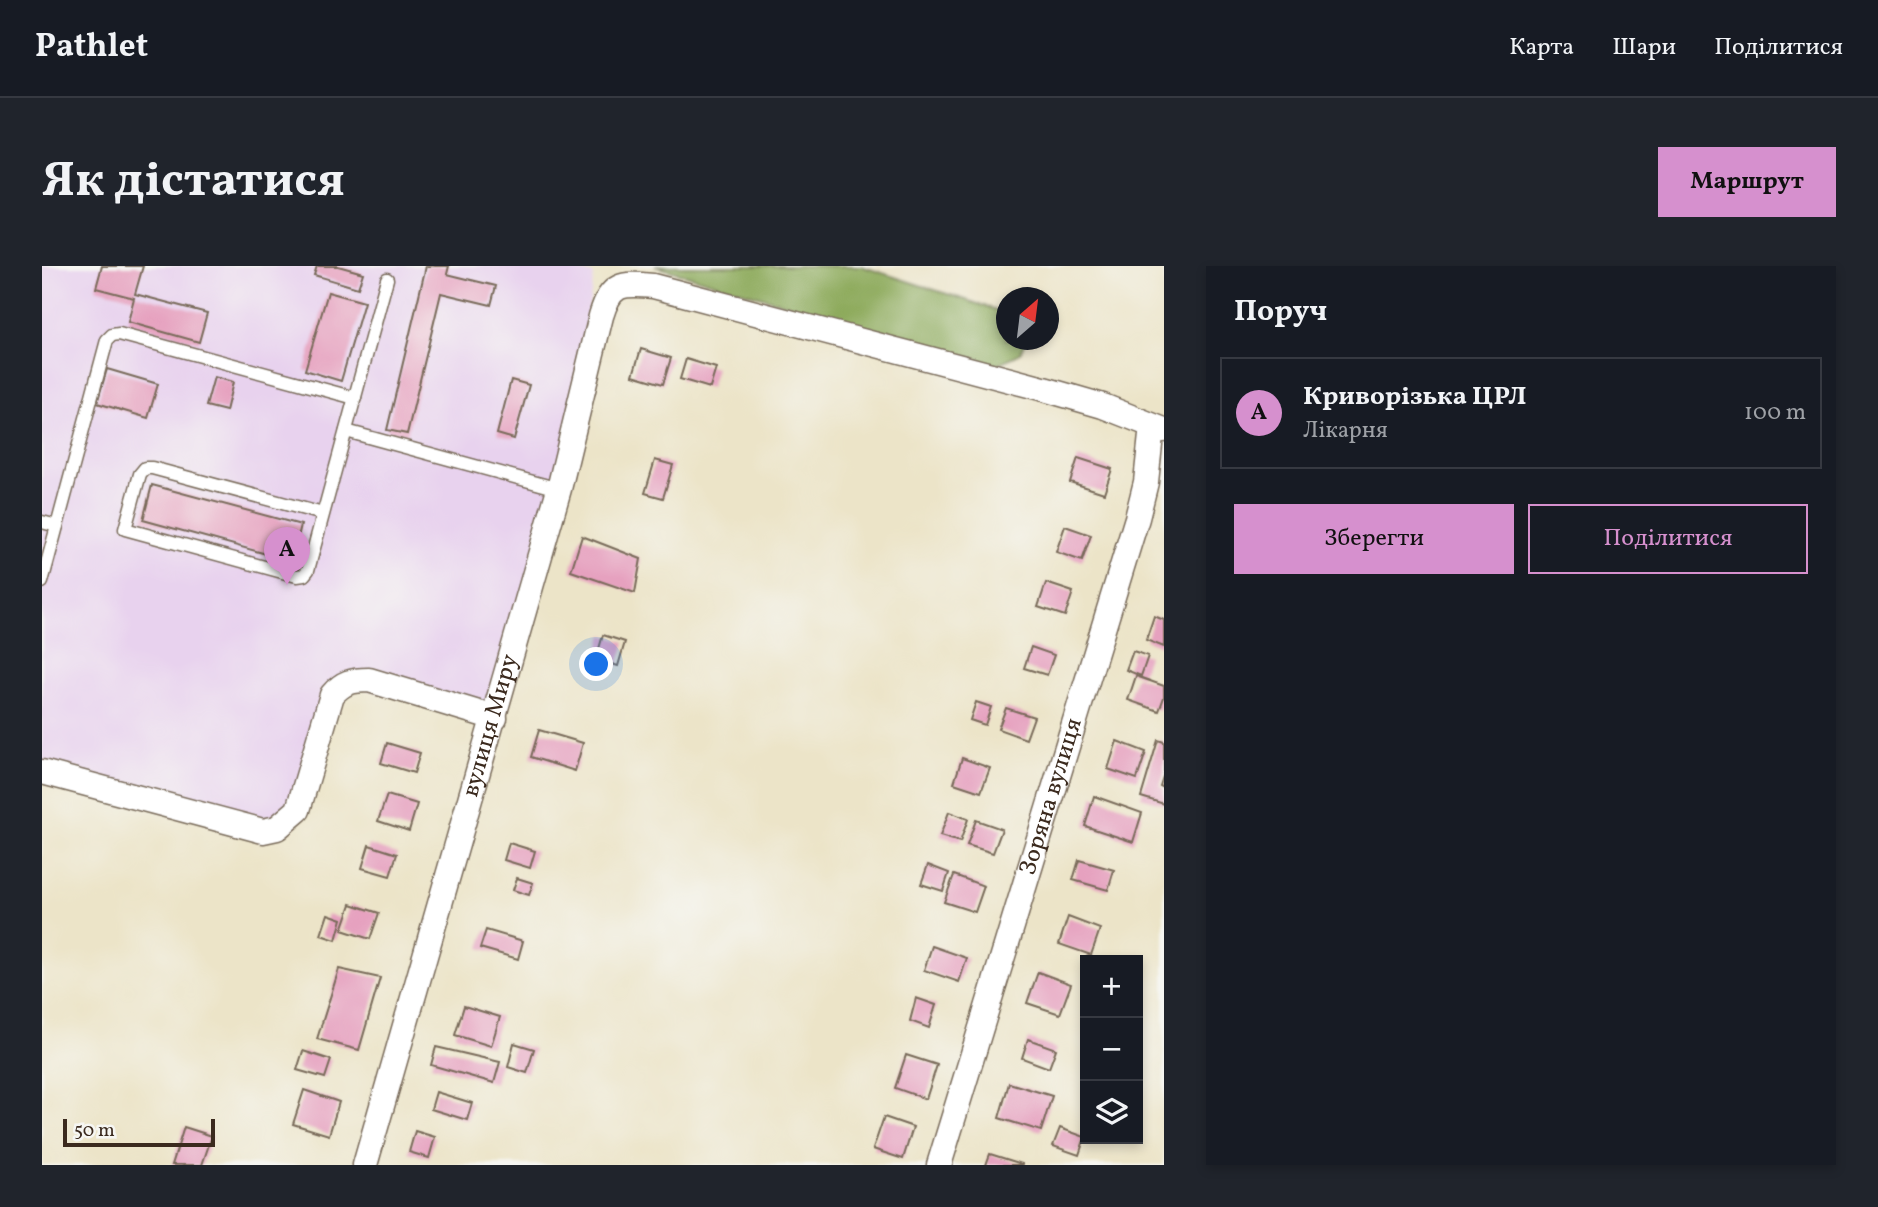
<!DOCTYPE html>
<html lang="uk">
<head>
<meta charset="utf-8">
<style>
	body { margin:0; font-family:Vollkorn,serif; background:#20242c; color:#f1f3f6 }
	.controls { position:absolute; right:21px; bottom:21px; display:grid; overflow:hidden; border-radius:0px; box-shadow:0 4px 10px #0003 }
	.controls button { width:63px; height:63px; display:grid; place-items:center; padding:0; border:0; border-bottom:2px solid #363941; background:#171b24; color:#f1f3f6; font:35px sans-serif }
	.compass { position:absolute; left:954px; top:21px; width:63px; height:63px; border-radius:50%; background:#171b24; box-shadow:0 4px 10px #0003; rotate:28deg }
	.scale { position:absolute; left:21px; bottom:18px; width:152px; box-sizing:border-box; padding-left:7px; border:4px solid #3b2a1e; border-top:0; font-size:19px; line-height:24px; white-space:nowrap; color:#3b2a1e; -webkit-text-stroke:5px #f6f6f2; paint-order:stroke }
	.you { position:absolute; left:555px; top:399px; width:24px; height:24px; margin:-18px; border:5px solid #fff; border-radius:50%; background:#1a73e8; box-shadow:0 0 0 10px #1a73e833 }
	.badge { display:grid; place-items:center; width:46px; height:46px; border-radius:50%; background:#d690ce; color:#111; font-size:23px; font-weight:700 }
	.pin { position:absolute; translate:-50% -58px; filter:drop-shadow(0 2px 4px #0008) }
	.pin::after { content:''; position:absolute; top:37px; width:24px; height:21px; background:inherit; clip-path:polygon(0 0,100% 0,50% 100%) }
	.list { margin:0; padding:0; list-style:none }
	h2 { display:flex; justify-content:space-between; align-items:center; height:91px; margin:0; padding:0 28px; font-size:30px }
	h2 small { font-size:23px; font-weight:400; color:#9ea1a6 }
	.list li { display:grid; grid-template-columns:46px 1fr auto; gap:21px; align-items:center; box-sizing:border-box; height:112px; margin:0 14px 14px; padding:0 14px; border:2px solid #363941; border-radius:0px }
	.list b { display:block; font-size:26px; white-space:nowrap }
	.list p { margin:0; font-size:23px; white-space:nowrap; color:#9ea1a6 }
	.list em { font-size:23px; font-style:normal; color:#9ea1a6 }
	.actions { display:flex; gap:14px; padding:21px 28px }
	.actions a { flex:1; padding:16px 0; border:2px solid #d690ce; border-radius:0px; text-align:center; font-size:24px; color:#d690ce }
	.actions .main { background:#d690ce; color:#111 }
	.icon { flex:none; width:38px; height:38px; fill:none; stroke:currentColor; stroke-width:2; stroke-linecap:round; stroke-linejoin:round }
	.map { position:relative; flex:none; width:1122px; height:899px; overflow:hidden; border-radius:0px }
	header { display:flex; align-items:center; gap:42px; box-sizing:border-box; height:98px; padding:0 35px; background:#171b24; border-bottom:2px solid #363941 }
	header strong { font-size:33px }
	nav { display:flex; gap:38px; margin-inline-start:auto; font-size:24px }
	.intro { display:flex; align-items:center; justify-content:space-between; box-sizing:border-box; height:168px; padding:0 42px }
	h1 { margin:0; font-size:49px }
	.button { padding:18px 32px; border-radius:0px; background:#d690ce; color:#111; font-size:24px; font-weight:700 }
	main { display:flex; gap:42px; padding:0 42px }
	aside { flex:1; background:#171b24; border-radius:0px; box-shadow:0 4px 10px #0003 }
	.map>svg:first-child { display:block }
</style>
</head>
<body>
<header>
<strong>Pathlet</strong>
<nav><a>Карта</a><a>Шари</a><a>Поділитися</a></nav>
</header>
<div class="intro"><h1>Як дістатися</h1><a class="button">Маршрут</a></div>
<main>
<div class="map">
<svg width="1122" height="899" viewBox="0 0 1122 899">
	<rect width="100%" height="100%" fill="#f6f6f2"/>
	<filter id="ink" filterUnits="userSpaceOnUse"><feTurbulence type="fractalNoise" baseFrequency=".0143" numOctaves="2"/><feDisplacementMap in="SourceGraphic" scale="14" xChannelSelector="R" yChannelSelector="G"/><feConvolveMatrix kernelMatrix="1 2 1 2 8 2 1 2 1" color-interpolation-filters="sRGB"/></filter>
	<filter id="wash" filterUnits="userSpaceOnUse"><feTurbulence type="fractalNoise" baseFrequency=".00686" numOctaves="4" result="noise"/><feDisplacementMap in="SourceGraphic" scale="28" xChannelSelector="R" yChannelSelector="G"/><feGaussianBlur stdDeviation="1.57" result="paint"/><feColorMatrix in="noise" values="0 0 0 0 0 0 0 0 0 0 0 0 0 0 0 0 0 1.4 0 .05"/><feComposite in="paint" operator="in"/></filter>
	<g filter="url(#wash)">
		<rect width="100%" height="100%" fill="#ece4c8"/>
		<path fill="#e8d2ee" d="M0 0H520L552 9 517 223 453 452 300 418 235 562 0 506Z"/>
		<path fill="#8daa5c" stroke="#646a3d" stroke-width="2" d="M613 0H819L964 47V74H985L977 88 954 99Z"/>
		<g id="blocks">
			<g fill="#e6a1bf">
				<path d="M60 0H101L93 28 165 47 157 76 86 56 92 32 54 22Z"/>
				<path d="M275 0H296L321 7 316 22 272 9Z"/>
				<path d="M384 0H407L405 8 454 20 449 39 399 27 365 168 345 164Z"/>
				<path d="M286 26 322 36 299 115 263 104Z"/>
				<path d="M599 83 629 92 621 118 591 109Z"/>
				<path d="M644 93 674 102 668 122 638 113Z"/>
				<path d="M65 103 116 118 106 152 55 137Z"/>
				<path d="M172 111 191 116 184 145 164 140Z"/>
				<path d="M469 114 487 119 472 173 455 168Z"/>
				<path d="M1036 192 1070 203 1062 227 1028 216Z"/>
				<path d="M613 194 631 199 621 232 603 227Z"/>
				<path d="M110 219 259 259 250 295 101 254Z"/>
				<path d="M1023 260 1049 269 1040 295 1014 286Z"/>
				<path d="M540 270 599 293 593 327 529 305Z"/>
				<path d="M1004 317 1031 326 1023 350 996 341Z"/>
				<path d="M1112 350 1122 354V381L1104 374Z"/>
				<path d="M561 369 583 376 576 400 554 393Z"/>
				<path d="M989 381 1012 389 1005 409 982 402Z"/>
				<path d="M1091 385 1106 390 1099 410 1084 404Z"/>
				<path d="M1094 410 1122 420V431L1117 445 1086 434Z"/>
				<path d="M934 436 949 441 943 459 928 454Z"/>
				<path d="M964 442 992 451 984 473 956 463Z"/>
				<path d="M497 464 541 477 533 505 489 491Z"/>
				<path d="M1116 474 1122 476V507L1118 520 1122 522V538L1099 531Z"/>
				<path d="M1075 475 1104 486 1095 513 1066 503Z"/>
				<path d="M345 477 378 487 372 507 339 497Z"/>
				<path d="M920 492 948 502 939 526 912 517Z"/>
				<path d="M345 529 375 538 367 565 336 555Z"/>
				<path d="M1052 530 1100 547 1091 576 1043 560Z"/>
				<path d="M907 546 926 553 918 576 898 570Z"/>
				<path d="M934 554 960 563 951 587 925 579Z"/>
				<path d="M467 577 493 585 488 602 462 594Z"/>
				<path d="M327 579 355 588 348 610 320 602Z"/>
				<path d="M1037 594 1072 604 1066 624 1031 614Z"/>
				<path d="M886 599 907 607 901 625 879 618Z"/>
				<path d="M912 609 942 620 933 646 902 636Z"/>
				<path d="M475 612 491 617 487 629 471 624Z"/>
				<path d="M309 638 337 647 328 673 300 664Z"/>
				<path d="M286 648 300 653 294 674 279 669Z"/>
				<path d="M1026 651 1058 663 1049 689 1017 678Z"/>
				<path d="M444 664 481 675 476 693 438 682Z"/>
				<path d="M890 680 925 692 917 716 882 704Z"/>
				<path d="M297 703 338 712 317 784 275 773Z"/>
				<path d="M996 706 1029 718 1018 748 985 737Z"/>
				<path d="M874 732 894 739 887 762 868 755Z"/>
				<path d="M422 740 458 751 449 780 413 769Z"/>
				<path d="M986 773 1014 783 1007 802 980 792Z"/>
				<path d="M472 777 492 783 485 807 466 801Z"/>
				<path d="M394 781 458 796 452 817 389 799Z"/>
				<path d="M261 785 289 794 283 812 255 804Z"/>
				<path d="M864 789 895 799 884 833 853 822Z"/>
				<path d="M967 817 1010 830 999 865 957 852Z"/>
				<path d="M262 824 297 836 287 869 251 858Z"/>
				<path d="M394 826 430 837 425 854 389 843Z"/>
				<path d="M842 851 871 861 861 893 831 883Z"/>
				<path d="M142 861 170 870 160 899H130Z"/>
				<path d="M1018 862 1043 871 1037 889 1011 880Z"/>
				<path d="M373 865 393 871 387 892 367 886Z"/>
				<path d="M948 888 980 898V899H944Z"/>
			</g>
		</g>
	</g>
	<g filter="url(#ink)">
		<use href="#blocks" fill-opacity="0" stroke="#796b5a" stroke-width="2"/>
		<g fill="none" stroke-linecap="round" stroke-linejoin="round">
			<defs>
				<g id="lane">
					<path d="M304 165 517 223"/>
					<path d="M281 248 110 202H103L98 208 83 263 255 310 262 309 266 304C293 207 319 110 345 13"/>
					<path d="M0 256 15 260"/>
					<path d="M0 316 65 74 70 69 77 68 313 132"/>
				</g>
				<g id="street">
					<path d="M0 506 221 565 235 562 256 544 290 429C301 416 310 414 327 414L453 452"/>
					<path id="s1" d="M323 899 517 223 559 50C569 17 579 17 611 20L1002 123 1061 140 1122 164"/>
					<path id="s2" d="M897 899 1095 252 1104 216 1110 160"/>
				</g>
			</defs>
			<use href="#lane" stroke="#796b5a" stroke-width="15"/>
			<use href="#street" stroke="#796b5a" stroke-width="27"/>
			<use href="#lane" stroke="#fff" stroke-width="12"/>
			<use href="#street" stroke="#fff" stroke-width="24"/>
		</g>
	</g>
	<g text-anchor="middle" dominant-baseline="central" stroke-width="5" stroke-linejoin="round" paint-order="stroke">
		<g font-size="24" fill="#3b2a1e" stroke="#f6f6f2">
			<text stroke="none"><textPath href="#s1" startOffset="457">вулиця Миру</textPath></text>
			<text stroke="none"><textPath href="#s2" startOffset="385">Зоряна вулиця</textPath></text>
		</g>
	</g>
</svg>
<div class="controls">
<button>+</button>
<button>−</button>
<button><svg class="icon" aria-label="layers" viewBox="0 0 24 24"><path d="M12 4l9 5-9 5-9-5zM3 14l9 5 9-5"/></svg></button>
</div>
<svg class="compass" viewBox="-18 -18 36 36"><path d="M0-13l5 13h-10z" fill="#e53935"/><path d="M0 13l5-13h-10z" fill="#9ea1a6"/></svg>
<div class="scale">50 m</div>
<div class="you"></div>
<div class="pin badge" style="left:245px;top:319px">A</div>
</div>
<aside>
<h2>Поруч<small></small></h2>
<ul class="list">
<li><span class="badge">A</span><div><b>Криворізька ЦРЛ</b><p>Лікарня</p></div><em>100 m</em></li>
</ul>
<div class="actions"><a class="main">Зберегти</a><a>Поділитися</a></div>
</aside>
</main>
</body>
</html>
